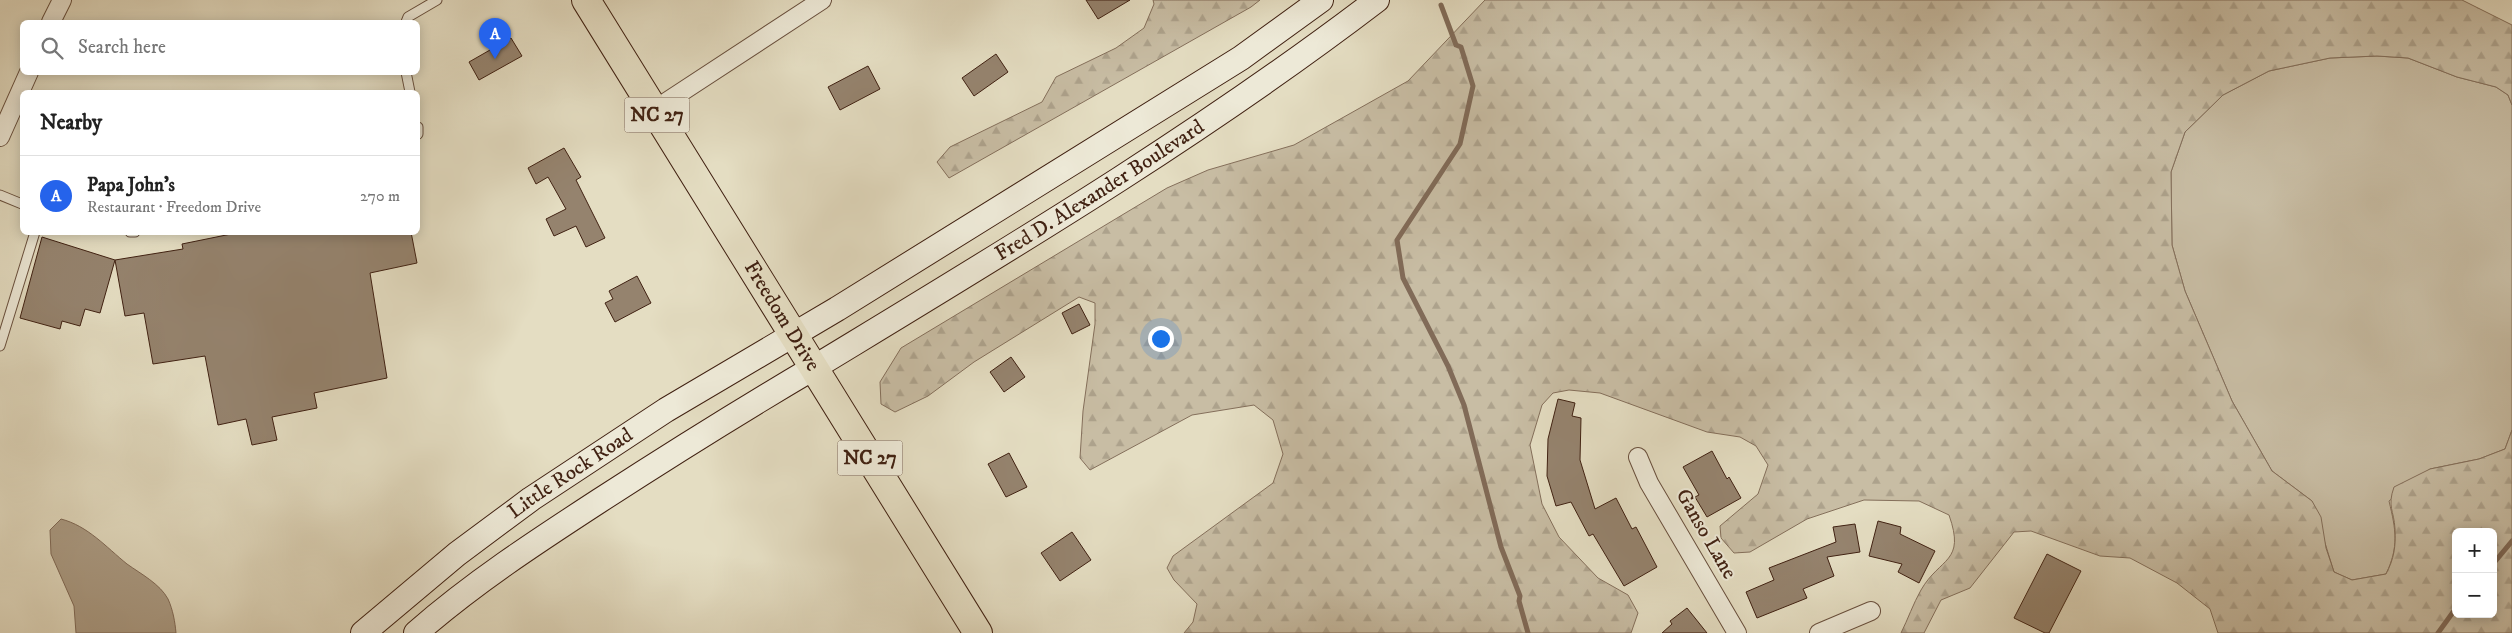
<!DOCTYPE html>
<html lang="en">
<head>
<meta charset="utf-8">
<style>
	body { margin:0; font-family:"IM FELL DW Pica",serif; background:#f2f2f2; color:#222 }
	.controls { position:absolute; right:15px; bottom:15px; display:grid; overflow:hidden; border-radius:8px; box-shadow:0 2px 12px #0003 }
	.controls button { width:45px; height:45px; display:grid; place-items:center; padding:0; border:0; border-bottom:1px solid #e0e0e0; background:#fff; color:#222; font:25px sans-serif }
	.you { position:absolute; left:1160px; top:338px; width:18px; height:18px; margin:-12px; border:4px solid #fff; border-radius:50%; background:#1a73e8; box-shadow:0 0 0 8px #1a73e833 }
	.badge { display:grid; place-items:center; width:32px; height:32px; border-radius:50%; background:#2563eb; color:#fff; font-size:16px; font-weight:700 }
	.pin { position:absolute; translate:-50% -41px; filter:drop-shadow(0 1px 2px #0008) }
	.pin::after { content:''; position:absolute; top:26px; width:18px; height:15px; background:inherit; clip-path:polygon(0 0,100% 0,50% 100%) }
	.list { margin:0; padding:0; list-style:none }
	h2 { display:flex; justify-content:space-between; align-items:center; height:65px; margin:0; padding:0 20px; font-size:21px }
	h2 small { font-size:16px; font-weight:400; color:#767676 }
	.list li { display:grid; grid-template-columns:32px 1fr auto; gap:15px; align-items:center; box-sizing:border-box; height:80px; padding:0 20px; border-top:1px solid #e0e0e0 }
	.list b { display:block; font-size:19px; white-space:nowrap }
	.list p { margin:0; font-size:16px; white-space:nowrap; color:#767676 }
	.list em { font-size:16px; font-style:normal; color:#767676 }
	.icon { flex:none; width:28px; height:28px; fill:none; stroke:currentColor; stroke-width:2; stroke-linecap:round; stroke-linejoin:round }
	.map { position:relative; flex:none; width:2512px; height:633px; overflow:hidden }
	.search { position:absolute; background:#fff; box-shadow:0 2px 12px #0003; left:20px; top:20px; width:400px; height:55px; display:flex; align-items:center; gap:12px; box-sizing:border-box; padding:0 18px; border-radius:8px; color:#767676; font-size:19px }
	.panel { position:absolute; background:#fff; box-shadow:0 2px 12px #0003; left:20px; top:90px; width:400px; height:145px; border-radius:8px }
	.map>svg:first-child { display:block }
</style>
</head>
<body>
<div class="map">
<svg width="2512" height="633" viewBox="0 0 2512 633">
	<defs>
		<pattern id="forest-firs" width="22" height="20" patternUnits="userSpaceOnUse" patternTransform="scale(1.25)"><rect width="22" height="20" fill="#c8bda4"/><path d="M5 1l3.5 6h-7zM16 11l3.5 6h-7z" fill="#ada28c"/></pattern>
	</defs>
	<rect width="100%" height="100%" fill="#e4ddc2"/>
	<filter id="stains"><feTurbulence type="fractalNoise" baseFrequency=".004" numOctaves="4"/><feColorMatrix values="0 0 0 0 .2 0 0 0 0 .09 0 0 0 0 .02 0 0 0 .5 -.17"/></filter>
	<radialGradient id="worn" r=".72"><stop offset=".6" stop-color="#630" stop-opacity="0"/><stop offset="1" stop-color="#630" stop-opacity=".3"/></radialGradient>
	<path fill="#c8bda4" stroke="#846f5b" d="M2377 56 2408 58 2457 77 2496 87 2508 95 2512 105V430L2505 449 2479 459 2430 469 2389 501C2396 530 2399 547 2386 574L2352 580 2334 572 2312 501 2272 471 2232 401 2185 291 2172 245 2171 172 2185 132 2223 95 2269 71 2330 58Z"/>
	<g fill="url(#forest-firs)" stroke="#846f5b" fill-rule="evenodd">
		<path d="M1153 0H1260L1251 7 949 178 937 162 950 147 1042 102 1056 77 1116 48 1144 28 1154 4Z"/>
		<path d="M1485 0H2462L2512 25V105L2508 95 2496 87 2457 77 2408 58 2377 56 2330 58 2269 71 2223 95 2185 132 2171 172 2172 245 2185 291 2232 401 2272 471 2312 501 2321 517 2326 548 2334 572 2352 580 2386 574C2394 559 2396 546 2395 529 2394 510 2387 507 2394 487L2430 469 2479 459 2505 449 2512 430V633H2218L2210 609 2177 583 2130 558 2100 556 2031 531 2014 532 1970 588 1941 600 1924 633H1901C1908 619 1913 604 1921 590 1940 557 1966 563 1949 515L1919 501 1864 500 1807 519 1750 552 1734 553 1721 538 1720 526 1758 494 1768 465 1756 446 1740 437 1707 432 1600 393 1569 390 1553 393 1542 405 1530 445 1542 504 1559 537 1598 578 1628 595 1638 613 1631 633H1184L1193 622 1197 604 1174 580 1167 568 1173 556 1273 483 1283 454 1273 420 1254 405 1192 415 1090 470 1080 458 1083 411 1095 324V303L1079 297 974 362 928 396 895 412 881 404 880 382 901 348 1167 188 1208 170 1294 145 1408 81ZM2456 532H2493V614H2456Z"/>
	</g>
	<path fill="#ac9d86" stroke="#816b58" d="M61 519C88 526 106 547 127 564 141 574 160 584 168 599 173 610 175 622 176 633H76L74 606 51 554 50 530Z"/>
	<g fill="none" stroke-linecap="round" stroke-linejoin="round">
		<g stroke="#816b58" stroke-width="5">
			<path d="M1441 5 1456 45 1461 47 1473 86 1460 144 1397 240 1403 278 1448 366 1464 405 1501 547 1520 596 1519 601 1528 633"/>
			<path d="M2493 564 2512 541"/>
			<path d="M2438 633 2456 608"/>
		</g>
	</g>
	<g fill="#95836e" stroke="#402112">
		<path d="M1086 0H1130L1098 19Z"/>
		<path d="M511 38 522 56 479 80 469 62Z"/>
		<path d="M996 54 1008 72 974 96 962 78Z"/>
		<path d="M868 66 880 89 840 110 828 87Z"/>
		<path d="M564 148 581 177 576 180 605 238 586 247 576 226 554 236 546 219 566 209 548 177 536 184 528 168Z"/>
		<path d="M241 232H411L417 263 370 273 387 378 314 393 317 408 272 417 277 440 252 445 246 419 218 425 205 356 153 364 144 313 125 316 115 260 183 249 182 244Z"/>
		<path d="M42 237 115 260 100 313 85 309 80 326 62 321 60 329 20 318Z"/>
		<path d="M637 276 651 303 615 322 605 303 613 299 609 291Z"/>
		<path d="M1079 304 1090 325 1072 334 1062 313Z"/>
		<path d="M1011 357 1025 377 1004 392 990 372Z"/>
		<path d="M1558 399 1575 403 1572 416 1581 418 1580 460 1595 509 1616 498 1632 529 1636 527 1657 567 1624 586 1593 534 1589 536 1571 502 1556 506 1547 476 1548 439Z"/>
		<path d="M1712 451 1727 479 1729 477 1741 498 1707 517 1695 497 1699 495 1683 467Z"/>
		<path d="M1009 453 1027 487 1006 497 988 464Z"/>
		<path d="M1878 521 1901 527 1900 534 1935 551 1919 583 1898 572 1902 564 1869 556Z"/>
		<path d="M1855 524 1860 552 1827 557 1834 576 1803 589 1807 598 1757 618 1746 592 1774 580 1769 568 1836 542 1833 527Z"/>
		<path d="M1072 532 1091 560 1060 581 1041 553Z"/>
		<path d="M2047 554 2081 571 2049 633H2045L2014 618Z"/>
		<path d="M1687 608 1707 633H1662L1672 624 1670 621Z"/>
	</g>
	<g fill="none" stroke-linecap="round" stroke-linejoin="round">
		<defs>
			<g id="lane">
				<path d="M406 22 408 17 437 0"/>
				<path d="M406 72 410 92"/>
				<path d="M418 127V134"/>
				<path d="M0 195 22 204"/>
				<path d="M130 232H135"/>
				<path d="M0 346 35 232"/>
			</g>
			<g id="street">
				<path d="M51 22 62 0"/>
				<path d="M654 110 822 0"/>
				<path d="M0 137 29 72"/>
				<path d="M1638 457 1649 483 1737 633"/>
				<path d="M1819 633 1871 611"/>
			</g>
			<g id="secondary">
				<path id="s1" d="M363 633 457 554 531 499 666 410 837 309 1241 58 1321 0"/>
				<path id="s2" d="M416 633C473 583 536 542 599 501 670 455 742 410 815 367 1006 251 1199 136 1377 0"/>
			</g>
			<g id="primary">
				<path id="s3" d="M586 0 978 633"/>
			</g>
		</defs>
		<use href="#lane" stroke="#69503e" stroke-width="11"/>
		<use href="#street" stroke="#69503e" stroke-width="20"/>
		<use href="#secondary" stroke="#402112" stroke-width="26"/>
		<use href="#primary" stroke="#402112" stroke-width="30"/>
		<use href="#lane" stroke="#ede9d7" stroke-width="9"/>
		<use href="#street" stroke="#ede9d7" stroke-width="18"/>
		<use href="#secondary" stroke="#ede9d7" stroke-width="24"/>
		<use href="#primary" stroke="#e4ddc2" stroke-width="28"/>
	</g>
	<g text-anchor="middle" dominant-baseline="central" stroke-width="4" stroke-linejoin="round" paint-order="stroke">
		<g fill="#ede9d7" stroke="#745d4d" stroke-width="1">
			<rect x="624.5" y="97.5" width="65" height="35" rx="4"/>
			<rect x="837.5" y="440.5" width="65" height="35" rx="4"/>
		</g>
		<g font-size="20" font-weight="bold" fill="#402112">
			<text x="657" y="115">NC 27</text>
			<text x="870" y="458">NC 27</text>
		</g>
		<g font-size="21" fill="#402112" stroke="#ede9d7">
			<text stroke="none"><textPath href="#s2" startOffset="815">Fred D. Alexander Boulevard</textPath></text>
			<text stroke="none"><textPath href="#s3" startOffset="372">Freedom Drive</textPath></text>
			<text stroke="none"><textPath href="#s1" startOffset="262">Little Rock Road</textPath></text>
			<text transform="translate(1706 534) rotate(60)">Ganso Lane</text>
		</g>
	</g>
	<rect width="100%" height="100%" filter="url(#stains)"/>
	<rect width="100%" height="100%" fill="url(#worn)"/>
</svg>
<div class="controls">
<button>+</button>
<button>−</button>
</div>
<div class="you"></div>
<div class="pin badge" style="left:495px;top:59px">A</div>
<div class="search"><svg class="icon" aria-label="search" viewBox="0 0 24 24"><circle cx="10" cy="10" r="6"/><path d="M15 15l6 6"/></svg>Search here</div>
<section class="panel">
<h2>Nearby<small></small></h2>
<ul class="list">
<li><span class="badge">A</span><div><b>Papa John's</b><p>Restaurant · Freedom Drive</p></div><em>270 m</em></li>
</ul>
</section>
</div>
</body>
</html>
